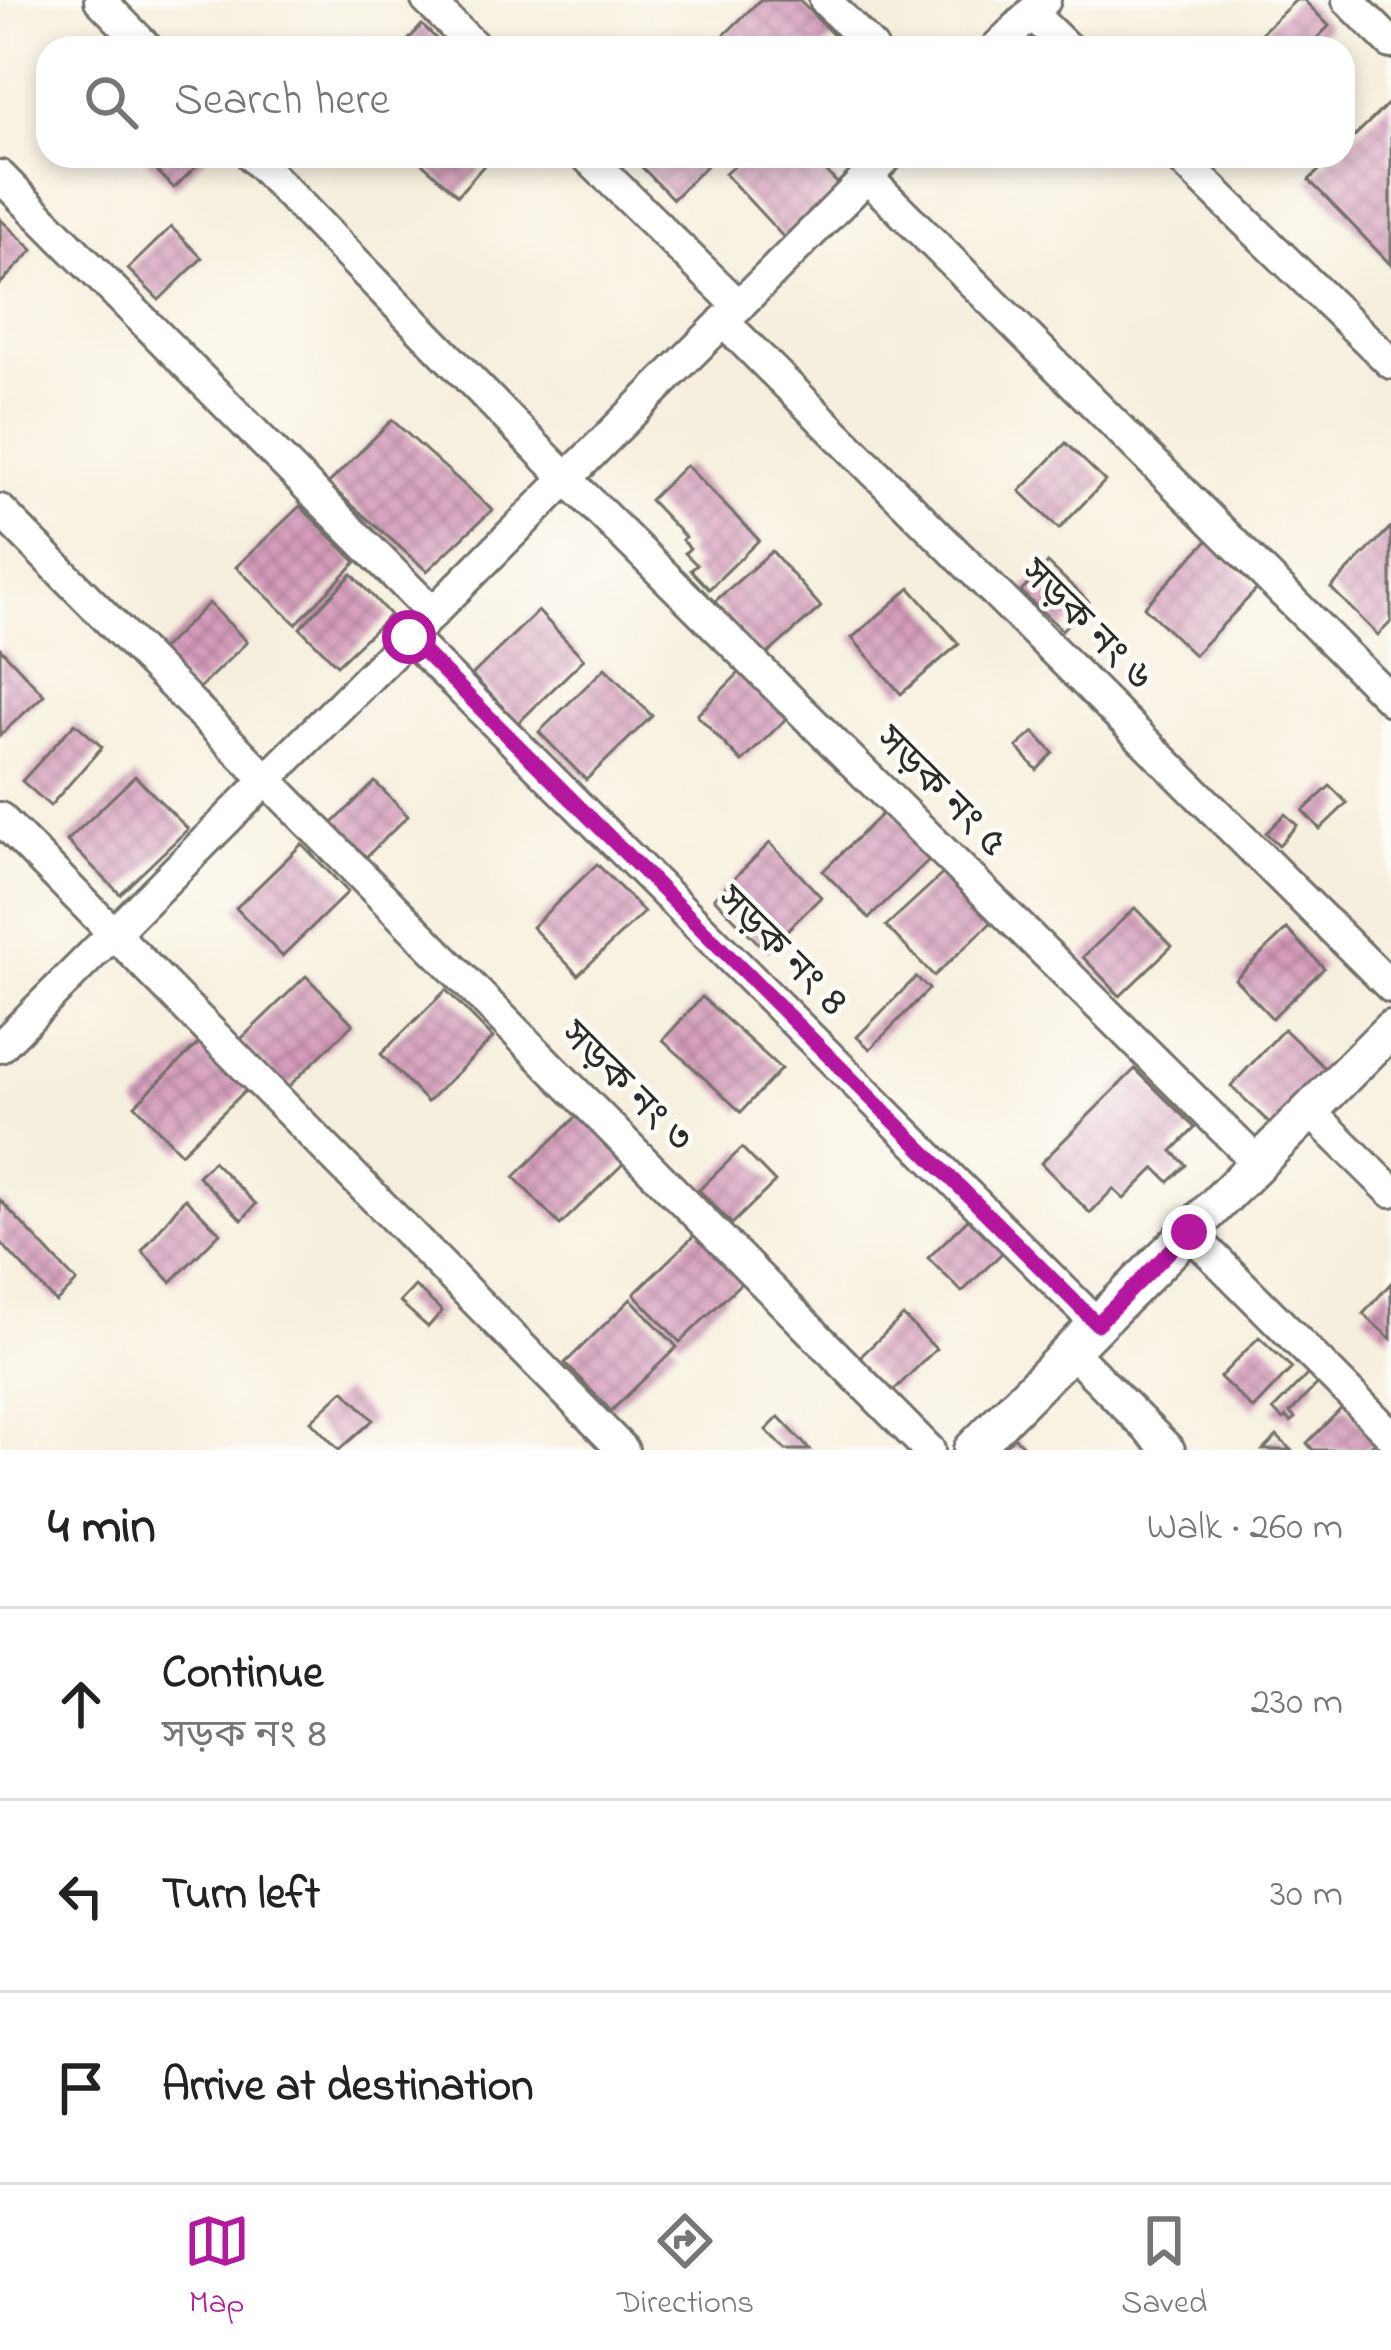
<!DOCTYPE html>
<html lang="en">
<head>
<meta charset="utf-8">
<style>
	body { margin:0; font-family:"Indie Flower","Noto Sans Bengali",sans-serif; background:#f2f2f2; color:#222 }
	.stop { position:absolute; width:36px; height:36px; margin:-27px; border:9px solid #b5179e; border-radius:50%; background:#fff }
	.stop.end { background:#b5179e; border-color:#fff; box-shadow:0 3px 12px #0008 }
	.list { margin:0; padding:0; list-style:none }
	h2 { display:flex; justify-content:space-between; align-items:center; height:156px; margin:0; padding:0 48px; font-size:51px }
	h2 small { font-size:39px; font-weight:400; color:#767676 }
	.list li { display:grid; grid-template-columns:78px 1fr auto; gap:36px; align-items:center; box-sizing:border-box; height:192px; padding:0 48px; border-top:3px solid #e0e0e0 }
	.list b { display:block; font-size:45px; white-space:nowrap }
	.list p { margin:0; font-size:39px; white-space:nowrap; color:#767676 }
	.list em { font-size:39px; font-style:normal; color:#767676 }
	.icon { flex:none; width:66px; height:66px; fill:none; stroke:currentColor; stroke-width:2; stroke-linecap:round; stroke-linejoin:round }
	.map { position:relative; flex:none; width:1391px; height:1450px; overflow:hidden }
	.search { position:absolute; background:#fff; box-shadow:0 6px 18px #0003; left:36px; right:36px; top:36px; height:132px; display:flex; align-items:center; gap:30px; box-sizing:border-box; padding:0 42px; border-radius:36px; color:#767676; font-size:45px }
	.sheet { height:732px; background:#fff }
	nav { display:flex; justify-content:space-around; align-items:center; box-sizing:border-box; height:168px; border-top:3px solid #e0e0e0; background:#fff; font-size:33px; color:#767676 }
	nav a { display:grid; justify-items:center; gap:6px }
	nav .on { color:#b5179e }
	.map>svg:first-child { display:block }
</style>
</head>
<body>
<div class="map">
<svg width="1391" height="1450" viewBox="0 0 1391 1450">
	<defs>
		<pattern id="building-cross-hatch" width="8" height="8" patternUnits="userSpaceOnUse" patternTransform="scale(3)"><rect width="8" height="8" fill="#d59cbb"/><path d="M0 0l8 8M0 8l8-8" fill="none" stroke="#ad7f98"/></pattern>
	</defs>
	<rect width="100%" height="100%" fill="#fdfcf7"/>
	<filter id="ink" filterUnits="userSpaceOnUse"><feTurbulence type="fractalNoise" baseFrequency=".00833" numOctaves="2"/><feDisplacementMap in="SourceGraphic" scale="24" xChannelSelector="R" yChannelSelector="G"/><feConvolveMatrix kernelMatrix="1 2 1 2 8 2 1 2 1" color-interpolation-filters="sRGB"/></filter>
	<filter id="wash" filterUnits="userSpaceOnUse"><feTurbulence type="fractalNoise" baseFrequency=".004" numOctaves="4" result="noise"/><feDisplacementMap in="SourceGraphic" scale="48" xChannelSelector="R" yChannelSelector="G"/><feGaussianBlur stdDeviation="2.7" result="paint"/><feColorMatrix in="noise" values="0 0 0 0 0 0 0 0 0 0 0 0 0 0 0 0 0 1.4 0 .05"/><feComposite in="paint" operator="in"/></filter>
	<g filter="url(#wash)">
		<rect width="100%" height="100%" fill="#f6efdd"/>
		<g id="blocks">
			<g fill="url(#building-cross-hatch)">
				<path d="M760 0H799L835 37 824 48H725L718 41Z"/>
				<path d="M1296 0H1304L1329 26 1307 48H1274L1260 34Z"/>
				<path d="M422 25 446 48H401Z"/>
				<path d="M1391 101V265L1309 180 1334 156H1343V147Z"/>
				<path d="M142 156H207L174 188Z"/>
				<path d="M414 156H492L458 195Z"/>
				<path d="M631 156H716L673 199Z"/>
				<path d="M744 156H811L841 187 788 242 725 174Z"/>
				<path d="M0 219 33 250 0 284Z"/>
				<path d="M171 227 202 258 159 300 128 269Z"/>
				<path d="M392 420 492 510 427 571 328 484Z"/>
				<path d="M1066 443 1105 481 1059 529 1020 491Z"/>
				<path d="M686 465 759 540 709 589 691 570 697 565 685 553 690 548 682 540 685 537 650 500Z"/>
				<path d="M300 506 356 562 296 624 236 567Z"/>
				<path d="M1391 527V622L1378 635 1331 588Z"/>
				<path d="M1208 540 1258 588 1194 655 1144 607Z"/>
				<path d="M772 551 821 607 763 658 714 602Z"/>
				<path d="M1048 563 1089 602 1062 630 1021 592Z"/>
				<path d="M352 574 390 615 337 665 300 628Z"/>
				<path d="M910 588 959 644 901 694 852 638Z"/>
				<path d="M209 603 247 642 194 693 157 654Z"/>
				<path d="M538 611 584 659 518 723 472 675Z"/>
				<path d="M0 648 44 695 0 735Z"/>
				<path d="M605 668 652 716 586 780 539 732Z"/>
				<path d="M742 670 789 716 742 762 697 715Z"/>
				<path d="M75 723 102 747 50 806 22 781Z"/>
				<path d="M1034 732 1053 753 1037 770 1017 747Z"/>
				<path d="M135 776 188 829 120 894 67 841Z"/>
				<path d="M375 782 408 816 365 858 332 824Z"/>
				<path d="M1330 786 1347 803 1320 829 1303 811Z"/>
				<path d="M889 807 935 854 869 918 823 871Z"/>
				<path d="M1285 814 1297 825 1279 845 1266 833Z"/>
				<path d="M770 843 821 897 766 951 714 898Z"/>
				<path d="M302 844 348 892 282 956 236 908Z"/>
				<path d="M597 864 644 912 578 975 532 927Z"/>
				<path d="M949 868 996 918 934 976 886 926Z"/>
				<path d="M1135 908 1172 946 1120 996 1083 957Z"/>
				<path d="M1287 929 1324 968 1272 1018 1235 979Z"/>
				<path d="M306 976 353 1024 287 1088 240 1040Z"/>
				<path d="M916 977 929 989 870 1049 857 1037Z"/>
				<path d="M446 990 493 1038 427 1102 381 1054Z"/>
				<path d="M702 997 781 1069 741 1112 663 1040Z"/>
				<path d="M1284 1029 1330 1073 1277 1130 1231 1086Z"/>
				<path d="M201 1041 247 1089 181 1153 135 1105Z"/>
				<path d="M1135 1069 1195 1128 1172 1151 1186 1165 1169 1182 1155 1168 1124 1199 1113 1189 1090 1213 1041 1163Z"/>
				<path d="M580 1113 626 1161 560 1225 514 1177Z"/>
				<path d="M742 1148 775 1182 732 1224 699 1190Z"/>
				<path d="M213 1161 256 1204 242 1220 198 1176Z"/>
				<path d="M185 1198 220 1233 171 1282 142 1251Z"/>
				<path d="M0 1200 77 1282 56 1302 0 1242Z"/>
				<path d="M971 1216 1005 1250 962 1292 928 1258Z"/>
				<path d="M700 1230 746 1278 680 1342 634 1294Z"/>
				<path d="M1391 1283V1339L1363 1314Z"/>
				<path d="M415 1286 442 1311 428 1327 400 1302Z"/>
				<path d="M631 1299 677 1347 611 1411 565 1363Z"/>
				<path d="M903 1316 936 1349 892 1392 859 1358Z"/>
				<path d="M1259 1337 1292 1368 1253 1409 1220 1377Z"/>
				<path d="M1308 1374 1318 1383 1290 1413 1295 1418 1291 1422 1286 1417 1283 1420 1273 1410Z"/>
				<path d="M344 1390 373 1420 339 1450 311 1421Z"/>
				<path d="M1345 1405 1378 1439 1367 1450H1313L1307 1443Z"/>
				<path d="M779 1417 810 1450H786L766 1430Z"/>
				<path d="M1277 1436 1291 1450H1263Z"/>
				<path d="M1014 1437 1028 1450H1001Z"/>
			</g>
		</g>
	</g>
	<g filter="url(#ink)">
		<use href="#blocks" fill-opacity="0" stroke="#727069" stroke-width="3"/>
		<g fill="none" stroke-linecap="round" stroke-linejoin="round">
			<defs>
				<g id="minor">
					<path d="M100 0 147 48"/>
					<path d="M427 0 476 48"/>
					<path d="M825 0 872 48"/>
					<path d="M1348 0 1391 43"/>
					<path d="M1031 13 1067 48"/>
					<path d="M996 48 1045 0"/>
					<path d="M252 156 567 479 1258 1163"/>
					<path d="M586 156 739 306"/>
					<path d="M1178 156 1391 363"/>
					<path d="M0 176 433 613"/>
					<path d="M867 177 1391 700"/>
					<path d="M723 321 1391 987"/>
					<path d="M0 510 929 1450"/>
					<path d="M409 637 1097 1324"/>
					<path d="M0 818 623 1450"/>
					<path d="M0 1047 888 156"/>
					<path d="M1310 1111 1391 1191"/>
					<path d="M1189 1232 1391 1435"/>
					<path d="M1071 1351 1169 1450"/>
				</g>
				<path id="tertiary" d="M972 1450 1391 1029"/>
			</defs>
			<use href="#minor" stroke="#727069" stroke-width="36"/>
			<use href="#tertiary" stroke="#727069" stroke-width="42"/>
			<use href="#minor" stroke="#fff" stroke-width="30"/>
			<use href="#tertiary" stroke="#fff" stroke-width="36"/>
		</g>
	</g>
	<g fill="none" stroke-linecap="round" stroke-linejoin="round" filter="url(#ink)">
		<path stroke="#b5179e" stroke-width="15" d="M409 637 1097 1324 1189 1232"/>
	</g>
	<g text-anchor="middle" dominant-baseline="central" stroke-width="9" stroke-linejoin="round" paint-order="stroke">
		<g font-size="39" fill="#2b2b2b" stroke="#fdfcf7">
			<text transform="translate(1085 626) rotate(45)">সড়ক নং ৬</text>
			<text transform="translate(940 793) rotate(45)">সড়ক নং ৫</text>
			<text transform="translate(781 953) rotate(45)">সড়ক নং ৪</text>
			<text transform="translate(625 1088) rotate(45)">সড়ক নং ৩</text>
		</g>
	</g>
</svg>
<div class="stop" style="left:409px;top:637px"></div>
<div class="stop end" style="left:1189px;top:1232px"></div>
<div class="search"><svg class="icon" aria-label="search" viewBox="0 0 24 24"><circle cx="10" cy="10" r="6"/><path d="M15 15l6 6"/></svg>Search here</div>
</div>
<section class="sheet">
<h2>4 min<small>Walk · 260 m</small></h2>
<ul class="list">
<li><svg class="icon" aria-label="ahead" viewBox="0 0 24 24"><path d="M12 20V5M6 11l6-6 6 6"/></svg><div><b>Continue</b><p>সড়ক নং ৪</p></div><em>230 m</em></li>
<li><svg class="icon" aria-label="left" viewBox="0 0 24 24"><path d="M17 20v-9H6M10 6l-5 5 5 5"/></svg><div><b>Turn left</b></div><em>30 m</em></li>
<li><svg class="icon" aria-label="arrive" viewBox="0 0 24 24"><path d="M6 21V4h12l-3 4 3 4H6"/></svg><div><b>Arrive at destination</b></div></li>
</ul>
</section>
<nav>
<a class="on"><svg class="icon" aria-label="map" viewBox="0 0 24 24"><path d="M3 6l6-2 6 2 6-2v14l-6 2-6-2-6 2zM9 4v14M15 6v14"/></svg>Map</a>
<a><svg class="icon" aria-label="directions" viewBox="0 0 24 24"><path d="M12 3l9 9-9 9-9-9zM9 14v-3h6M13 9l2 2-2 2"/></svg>Directions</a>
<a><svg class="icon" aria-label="saved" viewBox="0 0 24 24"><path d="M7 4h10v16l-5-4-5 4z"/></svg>Saved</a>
</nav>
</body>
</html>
